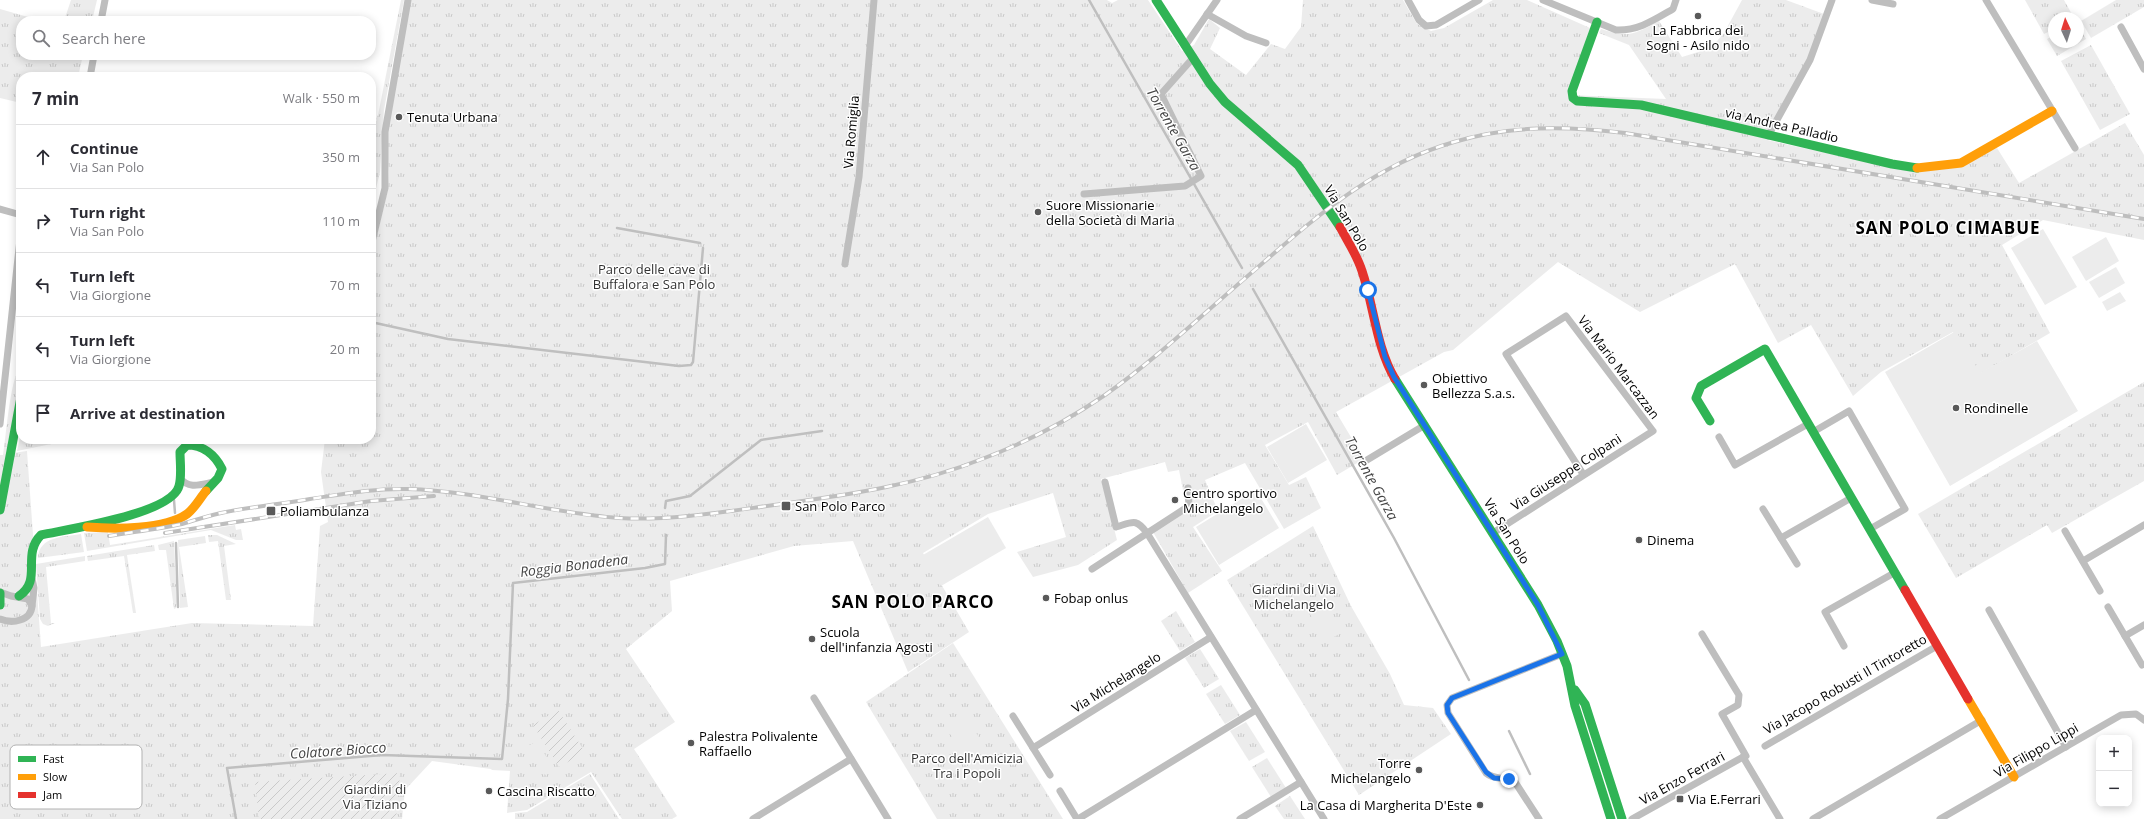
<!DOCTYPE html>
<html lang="en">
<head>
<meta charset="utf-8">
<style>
	body { margin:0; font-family:"Open Sans",sans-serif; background:#f7f7f7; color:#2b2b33 }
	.controls { position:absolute; right:12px; bottom:12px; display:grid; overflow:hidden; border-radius:8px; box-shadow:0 2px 10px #0003 }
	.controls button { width:36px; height:36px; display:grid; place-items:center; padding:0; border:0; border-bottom:1px solid #e1e1e2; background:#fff; color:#2b2b33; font:20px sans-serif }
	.compass { position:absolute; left:2048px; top:12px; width:36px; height:36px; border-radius:50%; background:#fff; box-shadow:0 2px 10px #0003; rotate:356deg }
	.stop { position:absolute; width:12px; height:12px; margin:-9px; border:3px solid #1a73e8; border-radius:50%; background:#fff }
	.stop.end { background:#1a73e8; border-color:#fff; box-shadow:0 1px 4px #0008 }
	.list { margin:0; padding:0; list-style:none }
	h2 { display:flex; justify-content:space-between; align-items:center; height:52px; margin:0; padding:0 16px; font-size:17px }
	h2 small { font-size:13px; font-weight:400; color:#7c7c81 }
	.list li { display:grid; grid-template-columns:26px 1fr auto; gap:12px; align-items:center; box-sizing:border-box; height:64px; padding:0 16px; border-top:1px solid #e1e1e2 }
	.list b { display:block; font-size:15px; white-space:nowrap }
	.list p { margin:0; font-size:13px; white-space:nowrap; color:#7c7c81 }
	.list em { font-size:13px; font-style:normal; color:#7c7c81 }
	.icon { flex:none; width:22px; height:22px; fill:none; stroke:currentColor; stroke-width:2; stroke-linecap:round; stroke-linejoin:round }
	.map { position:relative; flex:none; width:2144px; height:819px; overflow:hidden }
	.search { position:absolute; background:#fff; box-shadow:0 2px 10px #0003; left:16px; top:16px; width:360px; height:44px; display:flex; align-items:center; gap:10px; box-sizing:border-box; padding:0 14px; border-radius:16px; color:#7c7c81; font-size:15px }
	.panel { position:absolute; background:#fff; box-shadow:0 2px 10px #0003; left:16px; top:72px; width:360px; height:372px; border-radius:16px }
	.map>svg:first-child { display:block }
</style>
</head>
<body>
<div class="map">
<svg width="2144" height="819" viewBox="0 0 2144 819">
	<defs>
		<pattern id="grass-tufts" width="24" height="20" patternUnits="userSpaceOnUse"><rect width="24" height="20" fill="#ececec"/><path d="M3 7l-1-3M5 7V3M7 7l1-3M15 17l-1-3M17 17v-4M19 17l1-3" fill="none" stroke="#c9c9c9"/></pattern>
		<pattern id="garden-furrows" width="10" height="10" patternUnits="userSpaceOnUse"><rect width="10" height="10" fill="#ececec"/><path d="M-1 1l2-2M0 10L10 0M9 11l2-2" fill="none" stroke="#c9c9c9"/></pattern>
	</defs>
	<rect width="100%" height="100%" fill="#fff"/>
	<g fill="url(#grass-tufts)">
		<path d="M71 0H97L92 21H64Z"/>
		<path d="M401 0H404L384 110 380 172 371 209V126L377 120 376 119 378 115Z"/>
		<path d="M411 0H1107L1112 3 1118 0H1148L1182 51 1194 45 1209 19 1220 28 1210 49 1246 75 1271 44 1285 49 1301 27 1303 0H1403L1417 24 1431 31 1444 28 1493 0H1527L1590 28 1568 95 1666 99 1629 45 1599 33 1601 29C1629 38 1633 35 1659 21L1682 57 1711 48 1724 33 1742 0H1786L1824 14 1809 60 1767 140 1914 172 1997 148 2019 183 2125 123 2144 155V240L2043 220 2002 245 2050 333 1978 375 1953 332 1881 372 1853 396 1811 325 1778 343 1735 264 1640 312 1558 262 1453 350 1444 352 1336 412 1364 459 1337 475 1308 422 1265 445 1289 485 1306 477 1321 508 1284 529 1245 463 1205 480 1218 511 1193 527 1222 571 1188 593 1153 532 1187 510 1179 470 1168 472 1165 462 1101 479 1117 540 1078 565 1033 577 1017 552 1066 537 1053 493 988 514 923 553 969 632 908 672 853 541 794 546 670 581 672 611 626 649 675 722 634 749 677 816 672 819H622L591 772 527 810 507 813 510 771 492 770 491 769 432 761 405 790 402 819H0V455H3C6 438 10 378 20 368L21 377 6 454 27 451 41 647 192 623 313 626 320 526 328 522 321 472 325 439H371V259L388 189 389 172 386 133Z"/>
		<path d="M2025 0H2064L2074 18H2054V29L2044 34Z"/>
		<path d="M2116 0H2144V7L2091 38 2081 21Z"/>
		<path d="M0 9 42 21H21V55H83L78 77H21V103L0 98Z"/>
		<path d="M2078 25 2086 39 2057 56 2047 39 2054 35V42H2078Z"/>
		<path d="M2091 45 2130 114 2100 130 2061 61Z"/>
		<path d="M2144 382V481L2052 533 2047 525 1956 578 1918 514Z"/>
		<path d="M21 433V439H62L61 442 17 451Z"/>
		<path d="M235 525 236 530 241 529 243 540H236L211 530 87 551 84 533 108 532 110 545Z"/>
		<path d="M1313 526 1351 606 1390 674 1404 705 1433 708 1451 734 1359 795 1227 580Z"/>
		<path d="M81 534 84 552 38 558C39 536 64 537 81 534Z"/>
		<path d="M208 535H217L236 544 224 546 231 600H226L218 541 209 542Z"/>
		<path d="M205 536 206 543 179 547 188 607 180 608 178 540Z"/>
		<path d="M174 541 177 602 176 608 174 609 166 550H159L158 545Z"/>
		<path d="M154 545 155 551 127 555 136 613H133L124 556 88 561 87 556Z"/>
		<path d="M85 556V561L46 567 51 623H55L48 626 43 624 40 619 36 564Z"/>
		<path d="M1176 611 1195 642 1180 651 1161 621Z"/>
		<path d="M953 643 1063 819H937L866 702Z"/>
		<path d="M1200 649 1219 679 1204 688 1185 658Z"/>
		<path d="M1221 685 1240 715 1225 724 1206 694Z"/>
		<path d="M1246 722 1265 752 1249 761 1230 731Z"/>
		<path d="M1267 758 1286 788 1271 797 1252 767Z"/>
		<path d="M590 774 619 819H515V813L527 812Z"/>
		<path d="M1290 796 1305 819H1284L1275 806Z"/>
	</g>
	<g fill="url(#garden-furrows)">
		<path d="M558 710 585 752 559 767 533 725Z"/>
		<path d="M400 773 396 819H259L255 782Z"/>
	</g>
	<g fill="#ececec">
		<path d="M2043 229 2077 287 2045 305 2011 248Z"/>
		<path d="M2106 237 2119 261 2086 281 2072 257Z"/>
		<path d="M2116 267 2125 283 2099 298 2089 282Z"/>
		<path d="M2120 292 2126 301 2107 311 2102 302Z"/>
		<path d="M1956 331 1980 373 2037 341 2078 411 1950 486 1885 372Z"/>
		<path d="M1306 424 1327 460 1288 483 1267 447Z"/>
		<path d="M1256 490 1279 528 1219 565 1196 527Z"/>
		<path d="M988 517 1006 548 941 586 923 555Z"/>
		<path d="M1321 594 1341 633 1325 642 1304 603Z"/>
		<path d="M963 712 987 750 967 762 944 724Z"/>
		<path d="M537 741 554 770 545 775 528 746Z"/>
		<path d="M994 750 1014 783 983 801 964 768Z"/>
	</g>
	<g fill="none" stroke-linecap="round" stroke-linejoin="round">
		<g stroke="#bfbfbf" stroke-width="2.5">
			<path d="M1089 0 1242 268"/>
			<path d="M617 228 700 243"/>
			<path d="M1253 289 1394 538 1469 680"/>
			<path d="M371 322 448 339 679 366 691 365 693 362 703 248"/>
			<path d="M174 500 175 513"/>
			<path d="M665 508 666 501 690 496 761 440 822 431"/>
			<path d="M176 543 178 607"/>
			<path d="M1509 731 1530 774"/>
			<path d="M236 819 227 768 382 755 502 759 508 699 513 583 645 568 665 564 666 535"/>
		</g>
		<g stroke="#bebebe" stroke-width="7">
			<path d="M1408 0 1419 20 1426 26 1436 25 1479 0"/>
			<path d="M1543 0 1616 30C1638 31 1654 20 1673 9L1676 0"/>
			<path d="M1872 0 1893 4"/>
			<path d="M1986 0 2075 148"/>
			<path d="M1207 14 1246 36 1266 43"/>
			<path d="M101 21 105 0"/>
			<path d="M2121 27 2144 69"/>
			<path d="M1185 46 1217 0"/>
			<path d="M90 77 94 55"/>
			<path d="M1768 136 1810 60 1832 0"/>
			<path d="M1084 194 1185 186 1201 176 1161 94 1193 58"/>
			<path d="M0 209 21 215"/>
			<path d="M371 246 385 188V132L408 0"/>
			<path d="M845 264 859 177 874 0"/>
			<path d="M0 424 21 230"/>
			<path d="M1813 432 1849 411 1905 509 1870 529"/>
			<path d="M1719 437 1735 465 1808 424"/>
			<path d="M1362 463 1425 425"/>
			<path d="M180 478C189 490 202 484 214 482"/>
			<path d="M1105 482 1116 527C1133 522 1136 518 1147 533L1324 819"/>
			<path d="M1763 509 1797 564"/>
			<path d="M2065 531 2100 591"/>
			<path d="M1493 533 1653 431 1566 316 1506 354 1583 474"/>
			<path d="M1781 538 1851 498"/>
			<path d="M2083 561 2144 525"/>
			<path d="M1092 569 1189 506 1188 488"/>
			<path d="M32 579 34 588 32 606"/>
			<path d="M0 592 11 596 28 599 32 606C31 621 12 624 0 619"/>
			<path d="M2108 607 2142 665"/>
			<path d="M1989 610 2066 747"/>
			<path d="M1702 634 1739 695 1738 705 1722 714 1746 756 1743 757"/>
			<path d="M2125 636 2144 625"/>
			<path d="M1844 646 1825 612 1894 573"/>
			<path d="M814 698 888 819"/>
			<path d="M1013 716 1050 775"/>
			<path d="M1765 746 1937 646"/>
			<path d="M1033 748 1211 637"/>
			<path d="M1743 757 1780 819"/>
			<path d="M1060 791 1077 819"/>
			<path d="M753 819 851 759"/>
			<path d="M1078 819 1256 710"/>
			<path d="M1240 819 1301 782"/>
			<path d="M1539 819 1515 782C1505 777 1494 780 1486 773L1448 713 1447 705 1452 698 1562 654"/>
			<path d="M1632 819 1743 757"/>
			<path d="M1813 819 1982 720"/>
			<path d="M1940 819 2121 715 2136 714 2144 720"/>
		</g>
		<g stroke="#30b455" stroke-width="9">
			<path d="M1156 0 1210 84 1225 102 1298 165 1340 227"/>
			<path d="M1597 22 1572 91 1573 98 1577 101 1641 105 1892 164 1917 168"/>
			<path d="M1395 379 1538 605 1557 641 1567 666 1575 706 1611 819"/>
			<path d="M1710 421 1696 398 1701 386 1765 349 1905 590"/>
			<path d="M0 510 21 397"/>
			<path d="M0 593V605"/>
			<path d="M19 596C43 580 21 555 41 535 68 529 172 514 179 486 182 476 180 462 180 452L187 445C203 445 215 455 222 469L218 478 206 491"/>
			<path d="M1575 690 1585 704 1622 819"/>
		</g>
		<g stroke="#ff9f0a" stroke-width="9">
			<path d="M1917 168 1961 163 2052 111"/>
			<path d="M87 527C113 529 165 530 187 514 195 508 200 498 206 491"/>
			<path d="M1968 699 2014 777"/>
		</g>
		<g stroke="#e5322d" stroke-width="9">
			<path d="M1340 227C1348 242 1357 255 1362 271 1374 306 1376 347 1395 379"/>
			<path d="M1905 590 1968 699"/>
		</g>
		<defs>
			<g id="rail">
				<path d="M165 533 371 501 434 496"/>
				<path d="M109 536C133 532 158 529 182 524 195 520 208 516 221 513 251 507 281 504 310 499 343 494 375 488 408 489 479 491 548 513 619 518 671 521 723 512 774 505 845 495 915 486 982 459 1025 443 1067 421 1105 395 1156 359 1202 315 1250 274 1314 219 1371 166 1454 142 1510 125 1567 126 1625 133L2144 219"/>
			</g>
		</defs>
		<use href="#rail" stroke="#bebebe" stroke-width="4"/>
		<use href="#rail" stroke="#fff" stroke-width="2.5" stroke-dasharray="8" stroke-linecap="butt"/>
	</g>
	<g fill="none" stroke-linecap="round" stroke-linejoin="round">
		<path stroke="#1a73e8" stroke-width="5" d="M1368 290 1385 357 1394 377 1538 605 1562 654 1452 698 1447 705 1448 713 1486 772 1494 778 1509 779"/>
	</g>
	<g fill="#595959" stroke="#fff" stroke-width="1.5">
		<circle cx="1698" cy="16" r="4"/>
		<circle cx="399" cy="117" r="4"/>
		<circle cx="1038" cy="212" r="4"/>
		<circle cx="1424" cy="385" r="4"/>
		<circle cx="1956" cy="408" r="4"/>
		<circle cx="1175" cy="500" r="4"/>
		<rect x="781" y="501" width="10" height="10" rx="2"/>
		<rect x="266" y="506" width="10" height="10" rx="2"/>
		<circle cx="1639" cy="540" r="4"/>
		<circle cx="1046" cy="598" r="4"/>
		<circle cx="812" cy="639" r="4"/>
		<circle cx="691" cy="743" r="4"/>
		<circle cx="1419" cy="770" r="4"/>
		<circle cx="489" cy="791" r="4"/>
		<rect x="1676" y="795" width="8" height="8" rx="2"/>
		<circle cx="1480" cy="805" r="4"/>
	</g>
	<g text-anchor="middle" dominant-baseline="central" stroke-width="3" stroke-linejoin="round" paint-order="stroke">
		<g font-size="13" fill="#000" stroke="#fff" text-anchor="start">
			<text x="1698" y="30" text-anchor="middle">La Fabbrica dei<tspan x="1698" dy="15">Sogni - Asilo nido</tspan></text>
			<text x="407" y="117">Tenuta Urbana</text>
			<text x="1046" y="205">Suore Missionarie<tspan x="1046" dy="15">della Società di Maria</tspan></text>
			<text x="1432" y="378">Obiettivo<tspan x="1432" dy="15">Bellezza S.a.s.</tspan></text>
			<text x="1964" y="408">Rondinelle</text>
			<text x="1183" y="493">Centro sportivo<tspan x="1183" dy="15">Michelangelo</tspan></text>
			<text x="795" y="506">San Polo Parco</text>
			<text x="280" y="511">Poliambulanza</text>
			<text x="1647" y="540">Dinema</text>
			<text x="1054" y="598">Fobap onlus</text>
			<text x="820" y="632">Scuola<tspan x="820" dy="15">dell'infanzia Agosti</tspan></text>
			<text x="699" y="736">Palestra Polivalente<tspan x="699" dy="15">Raffaello</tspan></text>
			<text x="1411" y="763" text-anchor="end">Torre<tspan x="1411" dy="15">Michelangelo</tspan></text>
			<text x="497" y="791">Cascina Riscatto</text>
			<text x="1688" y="799">Via E.Ferrari</text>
			<text x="1472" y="805" text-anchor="end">La Casa di Margherita D'Este</text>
		</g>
		<g font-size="13" fill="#000" stroke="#fff">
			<text transform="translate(1782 125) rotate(13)">via Andrea Palladio</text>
			<text transform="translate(851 132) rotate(-85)">Via Romiglia</text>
			<text transform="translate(1347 218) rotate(59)">Via San Polo</text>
			<text transform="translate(1619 367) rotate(53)">Via Mario Marcazzan</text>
			<text transform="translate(1566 472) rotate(-33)">Via Giuseppe Colpani</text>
			<text transform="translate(1507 531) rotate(58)">Via San Polo</text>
			<text transform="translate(1116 682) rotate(-32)">Via Michelangelo</text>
			<text transform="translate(1845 684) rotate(-30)">Via Jacopo Robusti Il Tintoretto</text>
			<text transform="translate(2036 750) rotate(-30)">Via Filippo Lippi</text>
			<text transform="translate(1682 778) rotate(-29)">Via Enzo Ferrari</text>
		</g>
		<g font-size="13" fill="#333" stroke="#fff">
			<text x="654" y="269">Parco delle cave di<tspan x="654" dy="15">Buffalora e San Polo</tspan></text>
			<text x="1294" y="589">Giardini di Via<tspan x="1294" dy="15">Michelangelo</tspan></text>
			<text x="967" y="758">Parco dell'Amicizia<tspan x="967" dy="15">Tra i Popoli</tspan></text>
			<text x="375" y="789">Giardini di<tspan x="375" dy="15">Via Tiziano</tspan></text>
		</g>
		<g font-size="14" font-style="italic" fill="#444" stroke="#fff">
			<text transform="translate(1174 129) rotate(60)">Torrente Garza</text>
			<text transform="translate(1372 478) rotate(61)">Torrente Garza</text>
			<text transform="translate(574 565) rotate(-7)">Roggia Bonadena</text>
			<text transform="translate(338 750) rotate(-4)">Colatore Biocco</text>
		</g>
		<g font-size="17" font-weight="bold" letter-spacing="1" fill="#000" stroke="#fff">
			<text x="1948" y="227">SAN POLO CIMABUE</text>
			<text x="913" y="601">SAN POLO PARCO</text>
		</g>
	</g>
	<rect x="10" y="745" width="132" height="64" rx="6" fill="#fff" stroke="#b2b2b2" stroke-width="1"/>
	<rect x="18" y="756" width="18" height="6" fill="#30b455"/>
	<rect x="18" y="774" width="18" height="6" fill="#ff9f0a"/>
	<rect x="18" y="792" width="18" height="6" fill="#e5322d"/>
	<g font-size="11" fill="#000">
		<text x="43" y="763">Fast</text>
		<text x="43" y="781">Slow</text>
		<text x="43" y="799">Jam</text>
	</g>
</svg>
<div class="controls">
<button>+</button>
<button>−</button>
</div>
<svg class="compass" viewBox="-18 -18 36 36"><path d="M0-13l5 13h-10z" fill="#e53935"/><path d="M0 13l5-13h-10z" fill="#7c7c81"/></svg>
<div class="stop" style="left:1368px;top:290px"></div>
<div class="stop end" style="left:1509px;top:779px"></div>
<div class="search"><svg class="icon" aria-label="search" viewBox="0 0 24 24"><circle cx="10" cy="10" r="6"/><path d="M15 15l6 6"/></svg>Search here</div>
<section class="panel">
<h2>7 min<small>Walk · 550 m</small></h2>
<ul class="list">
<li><svg class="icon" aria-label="ahead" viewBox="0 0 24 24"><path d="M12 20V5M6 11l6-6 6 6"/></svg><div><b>Continue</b><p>Via San Polo</p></div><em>350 m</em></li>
<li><svg class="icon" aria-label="right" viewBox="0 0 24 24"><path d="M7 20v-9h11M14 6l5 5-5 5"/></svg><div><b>Turn right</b><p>Via San Polo</p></div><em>110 m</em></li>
<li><svg class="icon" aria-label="left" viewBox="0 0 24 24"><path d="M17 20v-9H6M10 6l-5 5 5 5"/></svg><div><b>Turn left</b><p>Via Giorgione</p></div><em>70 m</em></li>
<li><svg class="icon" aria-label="left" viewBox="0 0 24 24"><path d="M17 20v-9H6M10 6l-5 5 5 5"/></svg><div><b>Turn left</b><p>Via Giorgione</p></div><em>20 m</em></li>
<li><svg class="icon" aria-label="arrive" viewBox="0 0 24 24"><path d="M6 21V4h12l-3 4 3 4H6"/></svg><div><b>Arrive at destination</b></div></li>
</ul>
</section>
</div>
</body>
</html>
